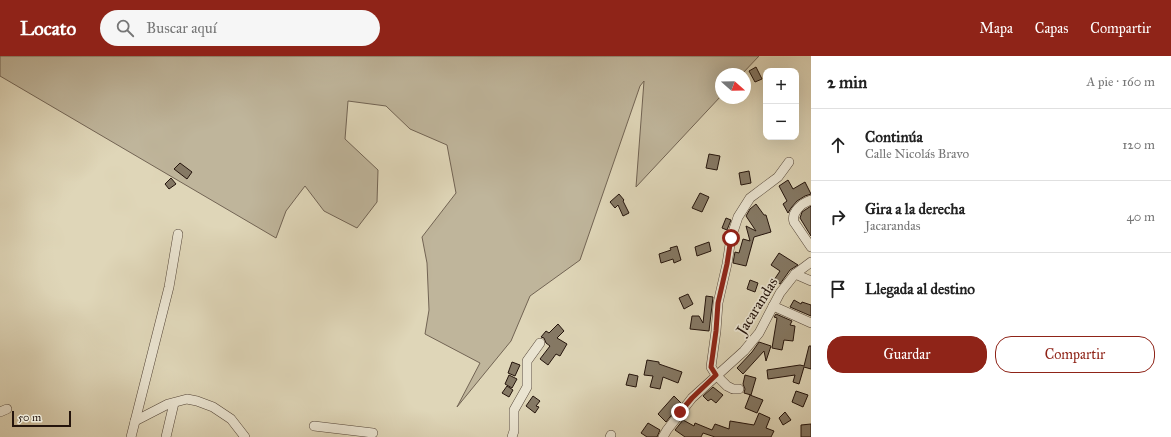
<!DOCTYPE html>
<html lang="es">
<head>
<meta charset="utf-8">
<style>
	body { margin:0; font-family:"IM FELL Great Primer",serif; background:#f6f6f6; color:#222 }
	.controls { position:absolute; right:12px; top:12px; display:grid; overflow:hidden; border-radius:8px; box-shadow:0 4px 16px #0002 }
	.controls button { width:36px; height:36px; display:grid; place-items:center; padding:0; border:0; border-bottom:1px solid #e0e0e0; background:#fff; color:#222; font:20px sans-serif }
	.compass { position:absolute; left:715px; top:12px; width:36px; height:36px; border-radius:50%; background:#fff; box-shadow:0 4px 16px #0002; rotate:110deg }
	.scale { position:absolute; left:12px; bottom:10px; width:59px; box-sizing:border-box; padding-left:4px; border:2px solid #24140c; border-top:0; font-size:11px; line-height:14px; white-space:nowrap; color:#24140c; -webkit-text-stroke:3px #eae4d1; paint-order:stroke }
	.stop { position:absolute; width:12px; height:12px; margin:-9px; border:3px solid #8f2418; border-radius:50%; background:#fff }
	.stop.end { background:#8f2418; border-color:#fff; box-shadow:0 1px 4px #0008 }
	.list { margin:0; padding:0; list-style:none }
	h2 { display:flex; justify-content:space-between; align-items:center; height:52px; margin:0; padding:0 16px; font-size:17px }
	h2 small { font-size:13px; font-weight:400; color:#767676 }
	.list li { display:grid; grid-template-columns:26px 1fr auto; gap:12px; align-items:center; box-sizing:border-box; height:72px; padding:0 16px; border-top:1px solid #e0e0e0 }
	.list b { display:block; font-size:15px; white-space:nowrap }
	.list p { margin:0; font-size:13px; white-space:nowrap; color:#767676 }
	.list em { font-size:13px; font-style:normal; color:#767676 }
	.actions { display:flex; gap:8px; padding:12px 16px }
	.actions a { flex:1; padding:9px 0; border:1px solid #8f2418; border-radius:16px; text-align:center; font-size:14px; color:#8f2418 }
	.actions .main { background:#8f2418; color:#fff }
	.icon { flex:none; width:22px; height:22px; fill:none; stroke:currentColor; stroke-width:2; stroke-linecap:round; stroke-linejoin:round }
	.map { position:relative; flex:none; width:811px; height:381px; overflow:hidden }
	header { display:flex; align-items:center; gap:24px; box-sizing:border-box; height:56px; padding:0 20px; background:#8f2418; color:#fff }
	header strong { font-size:19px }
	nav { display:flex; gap:22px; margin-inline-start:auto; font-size:14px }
	.search { width:280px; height:36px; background:#f6f6f6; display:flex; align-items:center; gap:10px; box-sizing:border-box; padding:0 14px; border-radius:22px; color:#767676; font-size:15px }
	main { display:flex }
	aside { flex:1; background:#fff }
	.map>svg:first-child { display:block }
</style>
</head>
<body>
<header>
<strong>Locato</strong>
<div class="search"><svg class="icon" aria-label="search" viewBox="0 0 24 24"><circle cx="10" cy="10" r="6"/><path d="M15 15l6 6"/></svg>Buscar aquí</div>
<nav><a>Mapa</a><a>Capas</a><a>Compartir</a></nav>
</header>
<main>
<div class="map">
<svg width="811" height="381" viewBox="0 0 811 381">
	<rect width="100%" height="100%" fill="#dfd6b8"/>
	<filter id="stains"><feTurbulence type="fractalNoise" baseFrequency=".005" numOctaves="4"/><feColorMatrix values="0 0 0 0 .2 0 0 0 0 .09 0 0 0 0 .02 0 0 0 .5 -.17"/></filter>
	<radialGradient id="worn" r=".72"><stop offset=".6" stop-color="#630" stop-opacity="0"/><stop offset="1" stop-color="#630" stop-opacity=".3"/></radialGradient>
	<path fill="#bfb59b" stroke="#726454" d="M0 0H759L742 18H721V40L636 131 644 25 640 30 580 204 530 240 511 285 457 351 480 307 425 278 429 254 427 207 422 181 456 137 447 89 410 73 386 50 348 45 345 83 378 114 377 146 357 172 324 155 305 130 286 155 276 182 0 20Z"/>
	<g fill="#857965" stroke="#24140c">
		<path d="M756 11 762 23 755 26 749 15Z"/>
		<path d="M709 98 720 100 717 114 706 112Z"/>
		<path d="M180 107 192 116 187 123 174 113Z"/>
		<path d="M749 115 751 127 741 129 739 117Z"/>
		<path d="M171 122 176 128 169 133 165 128Z"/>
		<path d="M788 124 793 133 805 126 811 138 805 140 797 145 791 152 788 157 783 148 787 145 779 130Z"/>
		<path d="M700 137 709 141 702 156 692 152Z"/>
		<path d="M619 138 624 144 623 145 629 157 623 160 618 149 615 152 610 146Z"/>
		<path d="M756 148 764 159H766L771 176 754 181 746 210 733 207 735 196 739 197 743 183 750 185 746 170 756 175 746 160 750 153Z"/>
		<path d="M811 150V180L800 162 802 156Z"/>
		<path d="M726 162 731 164 727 174 722 172Z"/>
		<path d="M709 186 711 195 697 200 695 191Z"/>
		<path d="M677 190 681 204 674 207 673 203 661 207 659 198 671 194 670 192Z"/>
		<path d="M779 197 798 209 790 214 780 228 774 224 780 215 771 209Z"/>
		<path d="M750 224 758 227 755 236 747 233Z"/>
		<path d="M688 238 693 248 684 253 679 242Z"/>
		<path d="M706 240 713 241 709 275 690 273 692 260H699L703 267Z"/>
		<path d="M794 244 801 248 802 246 811 249V260L790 251Z"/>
		<path d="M776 258 792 265 790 269 795 270 793 285 784 284 782 294 772 292 777 262 774 261Z"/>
		<path d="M558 268 564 275 557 282 567 288 560 300 556 298 548 309 540 303 550 290 546 287 544 282 541 281 546 275 549 277Z"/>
		<path d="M759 286 771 290 766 305 764 295 743 318 737 312 752 296Z"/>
		<path d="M809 290H811V313L804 311 799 328 793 326 795 319 768 323 767 314 800 309 804 310Z"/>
		<path d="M647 304 659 306V308L682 316 678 327 663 321 660 333 650 331 653 320 644 319Z"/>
		<path d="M512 306 520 309 515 320 508 317Z"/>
		<path d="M629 318 638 320 636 331 626 329Z"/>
		<path d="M509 319 517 323 512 332 505 328Z"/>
		<path d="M745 319 756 322 751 339 744 337 745 333 743 328Z"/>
		<path d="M507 330 513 334 509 341 502 337Z"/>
		<path d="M713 331 723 339 716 347 711 343 708 345 703 340Z"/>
		<path d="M796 335 808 339 803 351 792 346Z"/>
		<path d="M750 339 763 344 757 357 745 352Z"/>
		<path d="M533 340 540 345 536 350 539 351 535 357 526 350Z"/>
		<path d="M674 340 681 347 666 366 658 358Z"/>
		<path d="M785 356 791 364 783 369 779 362Z"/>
		<path d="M759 357 770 362 766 372 774 375 771 381H715L703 377 701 381H685L675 374 683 364 694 370 695 367 712 374 715 368 729 373 730 365 754 369Z"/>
		<path d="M648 367 660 374 657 381H647L641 377Z"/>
		<path d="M811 368V381H801V369Z"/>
	</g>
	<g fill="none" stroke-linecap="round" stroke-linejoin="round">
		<defs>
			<g id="street">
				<path d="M811 144C802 147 791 156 794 166L811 191"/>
				<path d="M795 218 811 225"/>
				<path d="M773 250 811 267"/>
				<path d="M739 333H733L727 330 716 319 711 311 716 275 718 247 727 208 731 182 738 161 750 142 778 121 789 106"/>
				<path d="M0 356 7 353"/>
				<path d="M135 365 168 348 187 343 197 345 213 351 231 363 245 381"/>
				<path d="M314 370 373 377"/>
				<path d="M131 381 169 231 178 178"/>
				<path d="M166 381 174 347"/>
				<path d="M512 381 514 375V354L527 331V305L540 287"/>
				<path d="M610 381 611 379"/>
				<path d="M663 381 667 374 692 342 744 295 759 277 780 237 795 218 811 206"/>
			</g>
		</defs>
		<use href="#street" stroke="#534437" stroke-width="10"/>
		<use href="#street" stroke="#eae4d1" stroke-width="9"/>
	</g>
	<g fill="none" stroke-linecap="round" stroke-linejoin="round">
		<path stroke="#8f2418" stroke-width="5" d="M680 356 692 342 716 319 711 311 716 275 718 247 727 208 731 182"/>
	</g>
	<g text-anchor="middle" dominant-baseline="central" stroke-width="3.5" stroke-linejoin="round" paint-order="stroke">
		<g font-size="15" fill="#24140c" stroke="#eae4d1">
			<text transform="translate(757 250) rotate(-58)">Jacarandas</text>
		</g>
	</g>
	<rect width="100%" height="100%" filter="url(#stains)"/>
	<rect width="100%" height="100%" fill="url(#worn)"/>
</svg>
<div class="controls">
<button>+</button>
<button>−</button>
</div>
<svg class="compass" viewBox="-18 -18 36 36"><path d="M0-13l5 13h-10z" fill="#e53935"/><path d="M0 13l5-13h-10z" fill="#767676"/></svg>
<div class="scale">50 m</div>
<div class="stop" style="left:731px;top:182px"></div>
<div class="stop end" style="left:680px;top:356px"></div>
</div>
<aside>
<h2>2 min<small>A pie · 160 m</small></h2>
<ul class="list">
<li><svg class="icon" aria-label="ahead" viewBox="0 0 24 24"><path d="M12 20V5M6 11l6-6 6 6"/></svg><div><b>Continúa</b><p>Calle Nicolás Bravo</p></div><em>120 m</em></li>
<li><svg class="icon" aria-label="right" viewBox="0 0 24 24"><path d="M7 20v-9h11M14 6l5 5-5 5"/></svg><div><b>Gira a la derecha</b><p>Jacarandas</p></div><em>40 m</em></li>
<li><svg class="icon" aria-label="arrive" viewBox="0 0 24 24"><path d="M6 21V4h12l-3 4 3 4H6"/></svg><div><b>Llegada al destino</b></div></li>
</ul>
<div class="actions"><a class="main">Guardar</a><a>Compartir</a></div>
</aside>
</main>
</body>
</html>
